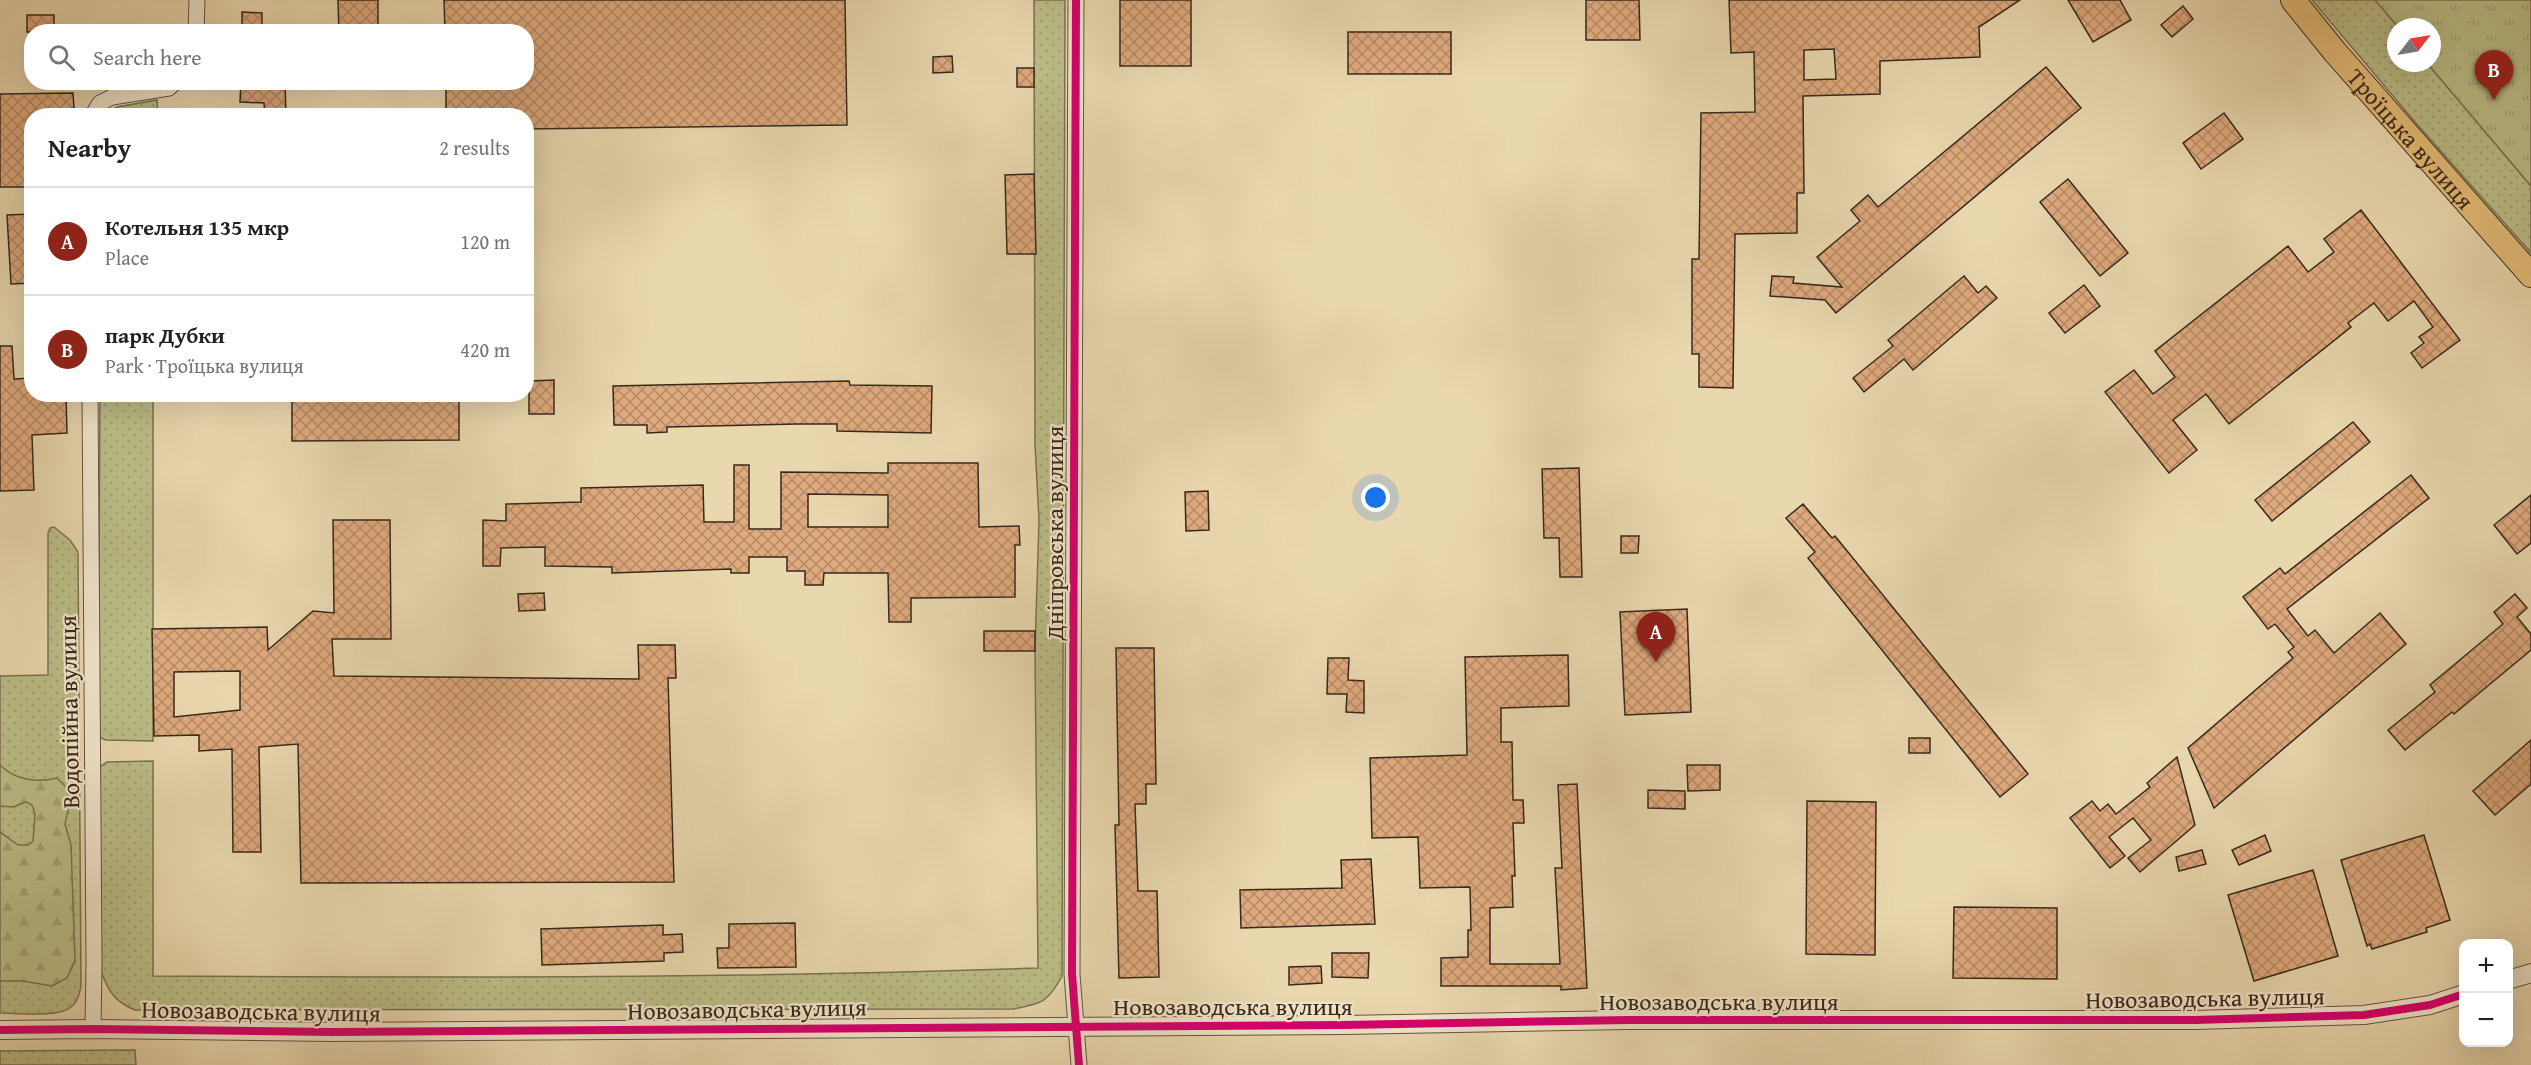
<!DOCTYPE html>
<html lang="en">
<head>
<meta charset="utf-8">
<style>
	body { margin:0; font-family:"Gentium Book Plus",serif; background:#f6f6f6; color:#202124 }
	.controls { position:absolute; right:18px; bottom:18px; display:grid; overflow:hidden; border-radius:12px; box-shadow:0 6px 24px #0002 }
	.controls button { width:54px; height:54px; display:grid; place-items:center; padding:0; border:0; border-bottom:2px solid #e0e0e0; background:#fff; color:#202124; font:30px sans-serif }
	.compass { position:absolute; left:2387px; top:18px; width:54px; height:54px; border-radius:50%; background:#fff; box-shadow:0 6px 24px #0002; rotate:59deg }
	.you { position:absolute; left:1376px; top:498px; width:21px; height:21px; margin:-15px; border:4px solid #fff; border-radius:50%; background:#1a73e8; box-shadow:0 0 0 9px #1a73e833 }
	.badge { display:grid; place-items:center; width:39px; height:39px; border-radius:50%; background:#8f2418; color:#fff; font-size:20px; font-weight:700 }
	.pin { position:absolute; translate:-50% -50px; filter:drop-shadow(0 2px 3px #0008) }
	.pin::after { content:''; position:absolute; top:32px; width:21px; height:18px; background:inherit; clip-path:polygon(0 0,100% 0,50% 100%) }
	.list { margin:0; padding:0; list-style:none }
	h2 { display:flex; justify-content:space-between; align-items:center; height:78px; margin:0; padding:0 24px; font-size:26px }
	h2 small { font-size:20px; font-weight:400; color:#757577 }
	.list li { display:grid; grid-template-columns:39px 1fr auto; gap:18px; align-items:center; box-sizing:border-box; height:108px; padding:0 24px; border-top:2px solid #e0e0e0 }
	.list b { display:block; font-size:22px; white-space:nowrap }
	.list p { margin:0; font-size:20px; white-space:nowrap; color:#757577 }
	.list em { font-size:20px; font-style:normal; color:#757577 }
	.icon { flex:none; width:33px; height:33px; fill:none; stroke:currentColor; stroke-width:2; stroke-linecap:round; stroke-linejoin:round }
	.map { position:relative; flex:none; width:2531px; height:1065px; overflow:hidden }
	.search { position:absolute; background:#fff; box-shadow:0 6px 24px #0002; left:24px; top:24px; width:510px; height:66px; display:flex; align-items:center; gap:15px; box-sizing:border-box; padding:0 21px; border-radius:24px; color:#757577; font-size:22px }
	.panel { position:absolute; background:#fff; box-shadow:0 6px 24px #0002; left:24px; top:108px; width:510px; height:294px; border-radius:24px }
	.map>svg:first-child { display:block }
</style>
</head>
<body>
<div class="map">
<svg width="2531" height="1065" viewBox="0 0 2531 1065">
	<defs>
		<pattern id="grass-dots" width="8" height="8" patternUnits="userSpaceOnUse" patternTransform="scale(1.5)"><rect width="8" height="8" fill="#bbbd87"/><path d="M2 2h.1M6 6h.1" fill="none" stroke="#a2a274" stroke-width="1.8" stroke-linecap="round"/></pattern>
		<pattern id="forest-firs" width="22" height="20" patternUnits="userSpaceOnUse" patternTransform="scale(1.5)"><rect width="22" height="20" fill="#bbbd87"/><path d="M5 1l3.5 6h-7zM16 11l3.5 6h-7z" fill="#a2a274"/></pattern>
		<pattern id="park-tufts" width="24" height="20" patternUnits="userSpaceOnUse" patternTransform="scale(1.5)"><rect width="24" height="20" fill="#bbbd87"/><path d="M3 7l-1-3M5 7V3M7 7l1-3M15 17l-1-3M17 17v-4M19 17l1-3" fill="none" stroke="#a2a274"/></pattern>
		<pattern id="building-cross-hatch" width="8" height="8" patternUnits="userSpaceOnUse" patternTransform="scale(1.5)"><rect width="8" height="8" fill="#dfaa7d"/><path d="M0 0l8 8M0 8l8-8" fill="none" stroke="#b68a66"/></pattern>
	</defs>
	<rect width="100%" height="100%" fill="#e9d7ae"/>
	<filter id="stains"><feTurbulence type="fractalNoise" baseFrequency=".00333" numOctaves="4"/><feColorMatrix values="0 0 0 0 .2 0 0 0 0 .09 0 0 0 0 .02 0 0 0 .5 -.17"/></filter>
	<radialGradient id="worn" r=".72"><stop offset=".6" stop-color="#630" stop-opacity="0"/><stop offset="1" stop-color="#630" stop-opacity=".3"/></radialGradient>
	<g fill="url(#grass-dots)" stroke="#7a7352" stroke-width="1.5">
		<path d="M1034 0H1065L1062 976C1048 1002 1042 1004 1013 1009L135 1010C115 1002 108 991 101 971L98 768 107 762 153 761V976C448 978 743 978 1038 968L1035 651 1039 520 1035 444Z"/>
		<path d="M2312 0H2375L2398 27 2396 63H2427L2531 186V253L2415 122Z"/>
		<path d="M157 100 158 115H106L117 107Z"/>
		<path d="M100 395H153V741L106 740 101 738 98 733Z"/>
		<path d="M54 527 70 540 78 552 81 986C79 994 78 1002 71 1007 59 1018 17 1013 0 1013V676L48 675V533L50 528Z"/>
		<path d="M135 1050 136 1065H0V1051Z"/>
	</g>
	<path fill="url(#forest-firs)" stroke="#7a7352" stroke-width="1.5" d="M0 765C15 780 36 783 57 778L67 788 69 806 65 824 71 845 75 961 67 978 52 986 23 981H0V832L18 845H28L33 841 35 814 32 805 26 802 13 807 0 806Z"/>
	<path fill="url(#park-tufts)" stroke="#7a7352" stroke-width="1.5" d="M2375 0H2531V186L2427 63H2432V27H2398Z"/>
	<g fill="url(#building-cross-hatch)" stroke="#38291d" stroke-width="1.5" fill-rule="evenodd">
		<path d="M338 0H378V32H339Z"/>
		<path d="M444 0H845L847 125 526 129V116H446V82H526V32H445Z"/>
		<rect x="1120" y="0" width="71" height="66"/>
		<path d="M1586 0H1639L1640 40H1586Z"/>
		<path d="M1729 0H2020L1979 27 1980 57 1880 61V94L1803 96 1804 193H1797V233L1735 234 1733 388 1699 387V354H1692V259H1699L1701 113 1755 112 1754 52 1731 53ZM1834 49 1836 79 1804 80V50Z"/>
		<path d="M2068 0H2120L2131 20 2093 42Z"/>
		<path d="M2183 6 2193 19 2172 37 2161 25Z"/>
		<path d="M242 12 262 13V32H242Z"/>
		<rect x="27" y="15" width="27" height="17"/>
		<rect x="1348" y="32" width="103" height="42"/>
		<path d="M952 56 953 72 933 73V57Z"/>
		<path d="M2046 67 2081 108 1836 313 1825 300 1770 296 1772 276 1794 277 1793 283 1842 287 1817 257 1860 221 1851 210 1868 195 1878 207Z"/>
		<rect x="1017" y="68" width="17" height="19"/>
		<path d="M241 82H285L286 116H265L264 103 240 102Z"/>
		<path d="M73 93 74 109 57 110V116H32V187H0V94Z"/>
		<path d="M2224 113 2243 139 2201 169 2183 143Z"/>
		<path d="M1034 174 1036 254H1007L1005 175Z"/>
		<path d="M2068 179 2128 253 2100 276 2040 202Z"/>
		<path d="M2361 210 2460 340 2422 368 2411 353 2424 343 2419 337 2433 327 2414 301 2388 321 2374 303 2348 323 2351 327 2229 424 2206 394 2173 420 2197 450 2169 473 2105 392 2134 370 2153 394 2175 377 2155 351 2288 246 2308 272 2334 252 2324 239Z"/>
		<path d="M32 214V283L11 284 7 215Z"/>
		<path d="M1964 276 1978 293 1986 286 1997 298 1913 370 1904 359 1864 392 1853 378 1893 346 1888 340Z"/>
		<path d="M2084 285 2100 306 2065 333 2049 313Z"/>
		<path d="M0 346H12L14 379 32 378V394H66L67 433 32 435 34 490 0 491Z"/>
		<path d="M554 380V414H529V381Z"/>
		<path d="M849 381 850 385 932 386 931 433 837 431V424H797L667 427V432L647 433V425H614L613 386Z"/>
		<path d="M292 394H459V440L292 441Z"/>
		<path d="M2353 422 2370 442 2272 521 2255 500Z"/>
		<path d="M888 463H978L979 527 1019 526 1020 545H1015V597L911 598V622H889L888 573H824L823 585H805V571H787V557H749V573H731V569L612 573V567L545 566V547L501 548 500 566H483V520L506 521V504L581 502V488L703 485 704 522H734V465H749V529H781V472L888 473ZM808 494 888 495V527H808Z"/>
		<path d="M1579 468 1582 577H1560L1559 538H1544L1542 469Z"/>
		<path d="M2411 475 2429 498 2287 609 2308 636 2315 630 2334 653 2380 613 2406 644 2214 808 2188 748 2293 658 2288 652 2294 647 2275 624 2268 629 2243 597 2280 568 2285 574Z"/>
		<path d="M1208 491 1209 530 1186 531 1185 492Z"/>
		<path d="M2531 495V543L2517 554 2494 525Z"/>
		<path d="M1803 504 1832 538 1835 536 2028 774 2000 797 1808 558 1815 552 1786 518Z"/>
		<path d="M333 520H390L391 639H332L334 676 639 679 638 645H675L676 678H668L674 882 301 883 298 744 259 747 261 852H233L232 749 199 751V735L154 736 152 629 267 627 268 650 313 611 334 613ZM240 671V710L174 717V672Z"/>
		<path d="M1621 536H1639L1638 553H1621Z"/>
		<path d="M544 593 545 610 519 611 518 594Z"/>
		<path d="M2515 594 2527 608 2517 617 2531 634V650L2454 714 2452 712 2405 750 2388 730 2435 692 2430 685 2503 624 2494 612Z"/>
		<path d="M1687 609 1691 712 1625 715 1620 612Z"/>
		<rect x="984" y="631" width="51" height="20"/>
		<path d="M1116 648H1154L1156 784H1146V804H1135L1138 891H1157L1159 977 1119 978 1115 825H1119Z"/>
		<path d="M1568 655 1569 706 1501 708V742H1512L1513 800H1523L1524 823H1513L1515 876H1512L1513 907 1490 908V964H1560L1555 868H1562L1558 785 1577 784 1587 988 1561 990V986H1441V958L1468 957V930H1471L1470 887 1420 888 1418 837 1372 838 1370 758 1467 755 1465 657Z"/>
		<path d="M1328 658H1349L1348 680 1364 681V713L1346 712 1347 694H1327Z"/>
		<rect x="1909" y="738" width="21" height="15"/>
		<path d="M2531 740V784L2495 815 2473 791Z"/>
		<path d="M2177 757 2195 825 2140 872 2128 858 2151 840 2133 818 2109 837 2125 856 2110 868 2070 818 2092 801 2100 811 2108 804 2116 814 2150 787 2147 783Z"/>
		<path d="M1687 765H1720V790L1688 791Z"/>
		<path d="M1648 790 1685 791V809L1648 808Z"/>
		<path d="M1807 801 1876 802 1875 955 1806 954Z"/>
		<path d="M2265 835 2271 851 2239 865 2232 850Z"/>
		<path d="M2424 835 2450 920 2426 928 2427 932 2372 949 2370 944 2367 946 2341 860Z"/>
		<path d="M2202 850 2206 864 2179 871 2176 857Z"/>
		<path d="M1371 859 1375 924 1241 928 1240 890 1342 888 1341 860Z"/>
		<path d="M2313 870 2338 956 2254 981 2228 895Z"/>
		<path d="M1954 907 2057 908V979L1953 978Z"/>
		<path d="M795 923 796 967 718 968 717 948H729V924Z"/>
		<path d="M663 925V935L682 934 683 952 664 953V961L542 965 541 929Z"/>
		<path d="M1332 953H1369L1368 978 1332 977Z"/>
		<path d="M1321 966 1322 983 1289 985V967Z"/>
	</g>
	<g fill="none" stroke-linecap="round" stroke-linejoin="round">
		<defs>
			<g id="minor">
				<path d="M1076 0 1072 974 1079 1065"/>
				<path d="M196 32 197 0"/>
				<path d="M92 116 100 103 112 97 169 88 175 82"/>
				<path d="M90 394 94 962 93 1029"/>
			</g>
			<g id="tertiary">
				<path d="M2508 980 2531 973"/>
				<path d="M0 1030 93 1029 332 1032 1343 1025 1628 1020H2195L2364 1015 2430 1005 2464 994"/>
			</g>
			<g id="primary">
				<path id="s1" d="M2293 0 2335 52 2531 275"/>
			</g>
		</defs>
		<use href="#minor" stroke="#645441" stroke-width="17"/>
		<use href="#tertiary" stroke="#645441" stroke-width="20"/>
		<use href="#primary" stroke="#38291d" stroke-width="26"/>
		<use href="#minor" stroke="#f1e5ca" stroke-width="15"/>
		<use href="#tertiary" stroke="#f1e5ca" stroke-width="18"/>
		<use href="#primary" stroke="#e4bc77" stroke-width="24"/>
		<defs>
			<g id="cycleway">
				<path d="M1076 0 1072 974 1079 1065"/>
				<path d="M0 1030 93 1029 332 1032 1343 1025 1628 1020H2195L2364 1015 2430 1005 2464 994"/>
			</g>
		</defs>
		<use href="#cycleway" stroke="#f1e5ca" stroke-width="11"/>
		<use href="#cycleway" stroke="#d6006c" stroke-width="8"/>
	</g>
	<g text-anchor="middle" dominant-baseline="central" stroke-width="4.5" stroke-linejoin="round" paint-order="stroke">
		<g font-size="24" fill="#38291d" stroke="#f1e5ca">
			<text stroke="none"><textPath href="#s1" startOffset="182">Троїцька вулиця</textPath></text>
			<text transform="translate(1054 533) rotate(-90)">Дніпровська вулиця</text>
			<text transform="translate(69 712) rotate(-91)">Водопійна вулиця</text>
			<text transform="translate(2205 998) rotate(-1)">Новозаводська вулиця</text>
			<text x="1719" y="1001">Новозаводська вулиця</text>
			<text x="1233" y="1006">Новозаводська вулиця</text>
			<text transform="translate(747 1009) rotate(-1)">Новозаводська вулиця</text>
			<text transform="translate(261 1011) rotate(1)">Новозаводська вулиця</text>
		</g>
	</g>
	<rect width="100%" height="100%" filter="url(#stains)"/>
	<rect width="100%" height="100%" fill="url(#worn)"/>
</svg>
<div class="controls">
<button>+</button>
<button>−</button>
</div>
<svg class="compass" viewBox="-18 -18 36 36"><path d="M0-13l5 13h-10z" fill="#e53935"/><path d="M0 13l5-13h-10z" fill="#757577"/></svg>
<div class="you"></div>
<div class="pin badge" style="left:1656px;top:662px">A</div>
<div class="pin badge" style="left:2494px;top:100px">B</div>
<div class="search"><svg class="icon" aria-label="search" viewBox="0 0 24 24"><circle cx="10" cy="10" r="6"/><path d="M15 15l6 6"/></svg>Search here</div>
<section class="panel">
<h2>Nearby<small>2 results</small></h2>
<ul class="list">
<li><span class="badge">A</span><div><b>Котельня 135 мкр</b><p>Place</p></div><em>120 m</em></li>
<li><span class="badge">B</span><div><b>парк Дубки</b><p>Park · Троїцька вулиця</p></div><em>420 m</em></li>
</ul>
</section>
</div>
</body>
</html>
